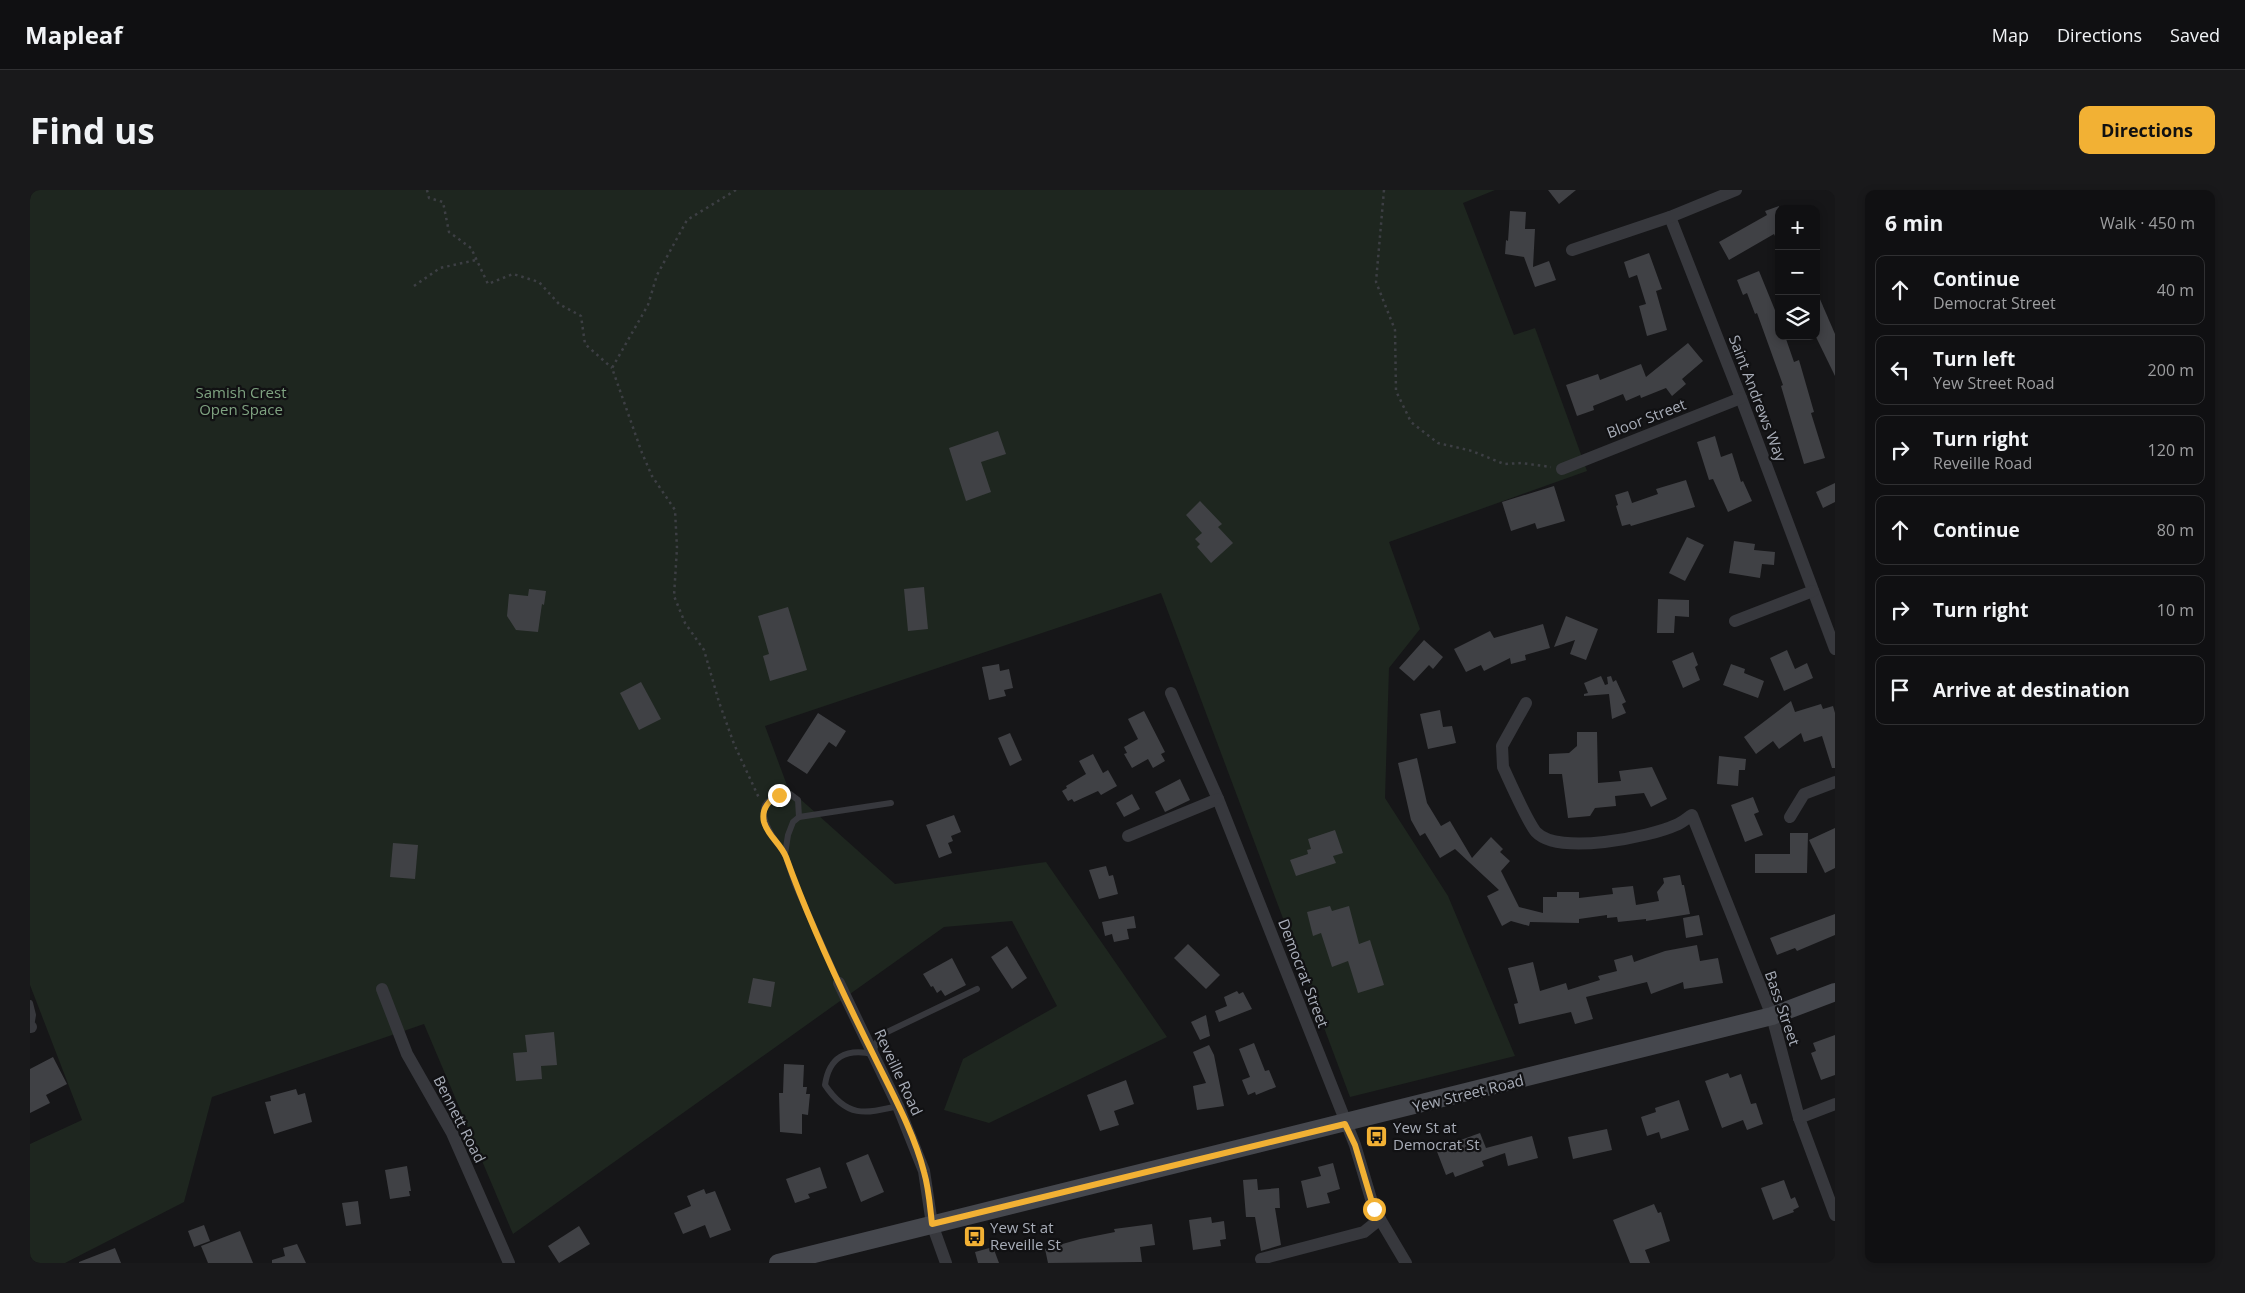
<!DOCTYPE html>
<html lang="en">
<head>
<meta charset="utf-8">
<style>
	body { margin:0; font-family:"Open Sans",sans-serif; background:#19191b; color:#f1f3f6 }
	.controls { position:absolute; right:15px; top:15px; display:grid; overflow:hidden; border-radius:10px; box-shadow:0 2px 8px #0003 }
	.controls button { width:45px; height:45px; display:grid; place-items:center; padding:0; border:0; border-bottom:1px solid #303032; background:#101012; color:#f1f3f6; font:25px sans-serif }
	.stop { position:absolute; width:15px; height:15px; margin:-11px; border:4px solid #f2b134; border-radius:50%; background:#fff }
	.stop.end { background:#f2b134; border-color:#fff; box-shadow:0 1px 5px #0008 }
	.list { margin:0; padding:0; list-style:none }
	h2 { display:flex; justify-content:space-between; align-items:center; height:65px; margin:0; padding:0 20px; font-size:21px }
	h2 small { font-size:16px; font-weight:400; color:#9c9d9f }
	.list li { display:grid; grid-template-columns:32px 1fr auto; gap:15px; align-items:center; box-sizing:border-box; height:70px; margin:0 10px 10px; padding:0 10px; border:1px solid #303032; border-radius:10px }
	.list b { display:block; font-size:19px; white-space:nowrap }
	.list p { margin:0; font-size:16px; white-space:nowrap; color:#9c9d9f }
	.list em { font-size:16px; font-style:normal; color:#9c9d9f }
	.icon { flex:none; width:28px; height:28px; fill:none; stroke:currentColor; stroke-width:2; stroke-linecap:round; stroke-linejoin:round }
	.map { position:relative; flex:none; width:1805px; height:1073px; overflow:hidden; border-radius:10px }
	header { display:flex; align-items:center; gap:30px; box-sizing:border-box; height:70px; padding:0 25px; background:#101012; border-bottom:1px solid #303032 }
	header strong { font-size:24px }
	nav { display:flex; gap:28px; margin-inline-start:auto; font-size:18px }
	.intro { display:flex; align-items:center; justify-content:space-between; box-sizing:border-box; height:120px; padding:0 30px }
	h1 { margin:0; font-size:35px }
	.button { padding:12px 22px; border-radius:10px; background:#f2b134; color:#111; font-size:18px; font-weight:700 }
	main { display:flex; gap:30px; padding:0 30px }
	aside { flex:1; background:#101012; border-radius:10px; box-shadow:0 2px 8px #0003 }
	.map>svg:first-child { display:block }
</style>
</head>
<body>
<header>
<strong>Mapleaf</strong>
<nav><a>Map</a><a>Directions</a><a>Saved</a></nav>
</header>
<div class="intro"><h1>Find us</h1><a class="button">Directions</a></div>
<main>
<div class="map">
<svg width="1805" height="1073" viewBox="0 0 1805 1073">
	<rect width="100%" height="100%" fill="#161618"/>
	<path fill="#1e261f" d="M0 0H1465L1433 13 1484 145 1505 138 1557 281 1359 352 1390 439 1359 478 1355 608 1418 706 1485 866 1320 907 1131 403 735 536 758 598 865 694 1016 672 1137 847 959 933 914 920 933 869 1027 816 982 731 914 737 483 1044 394 834 182 907 154 1012 35 1073H0V954L52 930 0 795Z"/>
	<g fill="#404145">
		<path d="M1518 0H1546L1529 14Z"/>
		<path d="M1749 16V54L1744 44 1699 70 1689 52 1737 25 1735 21Z"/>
		<path d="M1480 21 1496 22 1495 39H1505L1503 77 1519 71 1526 90 1505 97 1494 67 1475 64 1476 50 1478 51Z"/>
		<path d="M1619 63 1632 99 1626 101 1637 140 1617 146 1609 116 1616 114 1607 85 1599 88 1594 72Z"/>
		<path d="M1729 81 1749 130V146H1755L1764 172 1769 170 1784 222 1781 223 1795 268 1774 274 1751 196 1753 195 1727 123 1725 124 1717 103 1713 105 1707 90Z"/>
		<path d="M1786 100 1805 144V186L1786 147Z"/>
		<path d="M1658 153 1673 171 1652 189 1656 194 1642 206 1636 198 1611 208 1610 205 1596 211 1593 204 1563 216 1564 220 1547 226 1536 195 1568 184 1570 190 1611 174 1616 187Z"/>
		<path d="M968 241 976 264 951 272 961 302 936 311 919 258Z"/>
		<path d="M1685 246 1691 267 1702 263 1711 292 1713 291 1722 311 1698 322 1683 289 1679 290 1667 252Z"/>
		<path d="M1656 290 1665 317 1601 336 1600 334 1592 336 1586 316 1588 315 1585 305 1598 301 1602 313 1628 304 1626 299Z"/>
		<path d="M1805 293V312L1793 318 1786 302Z"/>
		<path d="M1524 296 1535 331 1507 339 1505 333 1481 341 1472 312Z"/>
		<path d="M1170 311 1192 334 1188 337 1203 353 1181 373 1167 357 1170 354 1165 349 1172 343 1156 325Z"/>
		<path d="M1657 347 1674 355 1655 391 1639 383Z"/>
		<path d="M1704 351 1725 354 1724 360 1745 362 1744 375 1732 374 1730 388 1699 383Z"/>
		<path d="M894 397 898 439 878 441 874 399Z"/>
		<path d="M499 399 516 401 514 415 512 414 508 442 486 440 477 426 479 404 498 406Z"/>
		<path d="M1628 409 1659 410V427L1645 426 1644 443H1627Z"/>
		<path d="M758 417 777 480 740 491 733 466 739 464 728 426Z"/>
		<path d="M1536 426 1568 439 1556 470 1540 464 1545 450 1524 457Z"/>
		<path d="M1513 434 1520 458 1495 465 1496 470 1481 474 1480 468 1454 481 1451 475 1436 482 1424 459 1460 441 1464 448Z"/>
		<path d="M1394 450 1413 467 1403 479 1399 475 1384 491 1369 478Z"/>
		<path d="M1757 460 1765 479 1777 473 1783 488 1754 501 1740 468Z"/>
		<path d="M1663 462 1668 475 1665 477 1670 490 1653 498 1642 471Z"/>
		<path d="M969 474 970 481 979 479 983 498 974 500 976 506 959 510 952 477Z"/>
		<path d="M1701 474 1715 479 1714 483 1734 491 1728 508 1693 495Z"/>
		<path d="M1571 486 1575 495 1578 494 1577 487 1581 486 1583 492 1586 490 1596 512 1592 514 1596 523 1582 529 1579 504 1554 506V504L1558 503 1554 493Z"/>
		<path d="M611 492 631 529 609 540 590 503Z"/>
		<path d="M1761 511 1765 522 1791 514 1793 519 1803 516 1805 523V578H1802L1792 546 1774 552 1771 543 1749 559 1743 551 1726 564 1714 547Z"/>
		<path d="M1410 520 1413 537 1422 536 1426 553 1398 559 1390 524Z"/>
		<path d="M1114 521 1135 562 1131 564 1135 571 1123 578 1118 569 1102 578 1094 564 1097 563 1094 557 1108 549 1098 529Z"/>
		<path d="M788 523 816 541 806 557 799 552 777 584 757 571Z"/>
		<path d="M1547 542H1567L1568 593 1591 591 1589 581 1622 577 1637 609 1621 617 1614 603 1585 606 1586 616 1565 618 1560 626 1538 628 1532 584H1519V564L1539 563 1547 556Z"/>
		<path d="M980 543 992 570 980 576 968 548Z"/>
		<path d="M1063 564 1073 583 1078 580 1087 596 1071 605 1068 601 1044 612 1042 609 1038 611 1032 601 1037 598 1036 596 1056 584 1049 571Z"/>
		<path d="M1689 566 1716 569 1715 580H1709L1708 596 1687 594Z"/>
		<path d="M1387 568 1397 613 1411 636 1420 631 1442 668 1461 647 1473 659 1470 662 1480 671 1471 681 1489 717 1513 723V707H1527V702H1549V708L1583 704 1582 698 1603 696 1606 715 1629 711 1627 702 1634 693 1633 688 1650 685 1652 695H1654L1660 724 1616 731V729L1588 732 1587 727 1577 728V725L1549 729V733L1500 732 1499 736 1481 731 1472 736 1457 706 1469 700 1425 659 1410 668 1395 643 1390 646 1381 630 1368 573Z"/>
		<path d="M1150 589 1160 610 1135 622 1125 602Z"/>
		<path d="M1102 604 1110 619 1094 627 1086 613Z"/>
		<path d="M1723 607 1729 622 1724 624 1733 645 1715 652 1701 615Z"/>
		<path d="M924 625 931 642 921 646 923 651 918 653 922 663 909 668 896 635Z"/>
		<path d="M1805 638V678L1795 683 1779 650Z"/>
		<path d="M1305 640 1313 663 1303 666 1306 673 1266 686 1260 670 1278 664 1277 660 1281 659 1278 649Z"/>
		<path d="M1760 643H1778L1777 683H1725V664H1760Z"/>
		<path d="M363 653 388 655 385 689 360 687Z"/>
		<path d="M1076 676 1079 686 1083 685 1088 704 1069 709 1059 680Z"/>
		<path d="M1300 716 1302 721 1319 716 1329 754 1340 750 1354 795 1328 803 1318 771 1302 777 1291 743 1283 746 1277 722Z"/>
		<path d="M1805 724V745L1767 761 1765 758 1747 765 1740 748Z"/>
		<path d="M1669 725 1673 745 1656 748 1653 728Z"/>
		<path d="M1104 726 1106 738 1097 739 1099 749 1084 752 1082 744 1075 746 1072 732Z"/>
		<path d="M1158 754 1190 785 1176 799 1144 768Z"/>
		<path d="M1667 755 1670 771 1688 768 1693 793 1654 799 1653 792 1621 804 1617 792 1556 807 1563 829 1545 834 1541 822 1489 834 1484 814 1488 813 1478 778 1503 772 1510 801 1536 793 1538 800 1570 790 1568 786 1587 781 1584 770 1602 765 1604 772 1635 761Z"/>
		<path d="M977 756 997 788 982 799 961 767Z"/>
		<path d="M922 768 936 795 915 806 911 800 907 803 903 796 901 797 893 784Z"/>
		<path d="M723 788 745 792 741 817 718 813Z"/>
		<path d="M1207 801 1209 804 1213 802 1222 819 1189 832 1185 821 1197 816 1194 807Z"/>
		<path d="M1176 825 1180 846 1170 850 1161 832Z"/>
		<path d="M524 842 527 875 511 876 512 889 486 891 483 863 497 862 495 845Z"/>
		<path d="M1805 845V885L1791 890 1781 863 1786 861 1783 853Z"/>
		<path d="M1224 853 1235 881 1239 880 1246 897 1226 905 1225 902 1218 905 1212 890 1220 887 1209 859Z"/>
		<path d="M1179 855 1184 865 1194 916 1167 920 1163 896 1176 893 1163 862Z"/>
		<path d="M23 867 37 894 16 905 20 913 0 923V879Z"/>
		<path d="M754 874 774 875 773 897H777L776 904H780L778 925 772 924V944L750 942 749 903H753Z"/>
		<path d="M1698 883 1700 888 1711 884 1721 914 1726 913 1733 934 1717 940 1713 930 1692 938 1675 891Z"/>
		<path d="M1096 890 1104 914 1084 921 1089 935 1070 941 1057 905Z"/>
		<path d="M266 899 268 905 275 903 282 932 244 944 235 912 241 911 240 906Z"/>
		<path d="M1649 910 1659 940 1631 949 1629 942 1617 946 1611 927 1626 922 1625 918Z"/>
		<path d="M1577 939 1582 960 1543 969 1538 947Z"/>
		<path d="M1450 943 1456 958 1502 946 1508 968 1478 976 1475 963 1452 971 1454 976 1425 987 1423 982 1416 985 1406 959Z"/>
		<path d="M838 964 854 1002 831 1012 816 973Z"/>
		<path d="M1303 973 1310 999 1297 1003 1300 1013 1277 1018 1271 991 1291 986 1288 977Z"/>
		<path d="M377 976 381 1001H379L380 1006 360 1009 355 980Z"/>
		<path d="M790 977 797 998 778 1004 780 1008 765 1013 756 989Z"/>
		<path d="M1227 989 1228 1000 1249 998 1250 1018H1245L1251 1055 1231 1061 1225 1027H1216L1213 990Z"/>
		<path d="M1754 990 1761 1009 1765 1007 1769 1017 1763 1020 1764 1022 1743 1030 1731 998Z"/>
		<path d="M674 999 676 1004 685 1001 701 1040 680 1048 675 1035 653 1044 644 1023 661 1016 657 1006Z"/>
		<path d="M328 1011 331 1034 316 1036 312 1013Z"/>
		<path d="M1624 1014 1628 1023 1631 1022 1640 1051 1615 1060 1620 1073H1600L1583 1030Z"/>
		<path d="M1181 1027 1182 1033 1194 1031 1196 1049 1190 1050 1191 1056 1163 1060 1159 1030Z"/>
		<path d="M1122 1034 1125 1055 1110 1057 1112 1072 1018 1073 1015 1059 1050 1049 1085 1042 1084 1039Z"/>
		<path d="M174 1035 180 1051 164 1057 158 1041Z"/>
		<path d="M549 1036 560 1054 529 1073 518 1056Z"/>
		<path d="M210 1041 223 1073H178L171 1056Z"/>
		<path d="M267 1054 276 1073H242V1070L255 1066 253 1058Z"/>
		<path d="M963 1057 969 1073H948L945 1062Z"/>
		<path d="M85 1058 91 1073H49V1072Z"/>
	</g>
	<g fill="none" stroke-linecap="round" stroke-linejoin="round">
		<g stroke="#3d3f44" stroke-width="2.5" stroke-dasharray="2.5 4" stroke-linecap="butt">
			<path d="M397 0 399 8 413 12 419 42 441 58 458 94 483 84 509 92 529 114 551 126 555 154 582 178"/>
			<path d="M706 0 657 30 627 85 618 115 582 178 612 263 622 286 645 320 647 358 644 406 655 433 674 460 689 512 704 554 729 608"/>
			<path d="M1354 0 1346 92 1365 140 1366 201 1381 232 1408 253 1442 261 1474 274 1491 273 1521 277"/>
			<path d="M0 2 5 0"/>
			<path d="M384 96 410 78 446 70"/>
		</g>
		<g stroke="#37383d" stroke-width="6">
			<path d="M755 664C739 643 714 607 760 604L768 610 769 627"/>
			<path d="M809 793 765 694 755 664 758 645 763 632 769 627 861 613"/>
			<path d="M0 813 3 825 1 837"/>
			<path d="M868 916C834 924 817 928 795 895 799 867 816 858 843 864L846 853 855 843 947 799"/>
		</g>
		<g stroke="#37383d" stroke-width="12">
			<path d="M1640 27 1711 208 1805 459"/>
			<path d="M1542 60 1640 27 1706 0"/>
			<path d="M1532 279 1711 208"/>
			<path d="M1705 431 1783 401"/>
			<path d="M1141 503 1188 609 1325 955 1344 1019 1376 1073"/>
			<path d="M1496 513 1472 556 1473 577C1480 592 1497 631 1506 642 1528 666 1620 647 1646 635 1652 633 1657 628 1662 625L1742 826 1769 928 1805 1025"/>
			<path d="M1760 627 1774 604 1805 592"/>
			<path d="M1098 646 1188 609"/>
			<path d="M809 793 868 916 894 981 902 1034 916 1073"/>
			<path d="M352 799 377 864 422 943 479 1073"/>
			<path d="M0 837H1"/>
			<path d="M1769 928 1805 914"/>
			<path d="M1231 1069 1334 1042 1350 1029"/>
		</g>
		<path stroke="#45474d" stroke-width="18" d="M748 1073 1742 826 1805 802"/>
	</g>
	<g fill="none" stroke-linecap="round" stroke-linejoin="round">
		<path stroke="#f2b134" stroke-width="6" d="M749 605C739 610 731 619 734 632 738 646 751 654 756 667 780 734 811 800 843 864 861 901 884 942 894 982 899 999 900 1017 902 1034L1315 934 1325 955 1344 1019"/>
	</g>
	<defs>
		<symbol id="bus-square" viewBox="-11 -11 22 22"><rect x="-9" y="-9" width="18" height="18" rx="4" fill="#f2b134" stroke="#111113"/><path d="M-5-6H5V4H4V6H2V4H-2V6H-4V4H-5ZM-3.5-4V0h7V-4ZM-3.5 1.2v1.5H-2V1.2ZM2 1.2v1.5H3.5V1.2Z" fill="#111"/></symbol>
	</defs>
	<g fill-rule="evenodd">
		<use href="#bus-square" x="1334" y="934" width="25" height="25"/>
		<use href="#bus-square" x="932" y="1034" width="25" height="25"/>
	</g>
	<g text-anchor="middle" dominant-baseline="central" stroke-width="4.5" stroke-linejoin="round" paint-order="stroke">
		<g font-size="15" fill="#7fa381" stroke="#111113">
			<text x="211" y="202">Samish Crest<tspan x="211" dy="17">Open Space</tspan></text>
		</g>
		<g font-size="15" fill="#a8adb8" stroke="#111113">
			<text transform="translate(1728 208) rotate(69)">Saint Andrews Way</text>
			<text transform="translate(1616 228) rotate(-21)">Bloor Street</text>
			<text transform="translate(1274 783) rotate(69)">Democrat Street</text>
			<text transform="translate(1753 818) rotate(71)">Bass Street</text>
			<text transform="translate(869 882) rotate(65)">Reveille Road</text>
			<text transform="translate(1438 903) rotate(-14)">Yew Street Road</text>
			<text transform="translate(430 929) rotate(63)">Bennett Road</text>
		</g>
		<g font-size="15" fill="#a8adb8" stroke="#111113" text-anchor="start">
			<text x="1363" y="937">Yew St at<tspan x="1363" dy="17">Democrat St</tspan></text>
			<text x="960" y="1037">Yew St at<tspan x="960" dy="17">Reveille St</tspan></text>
		</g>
	</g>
</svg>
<div class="controls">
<button>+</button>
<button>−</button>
<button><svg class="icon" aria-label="layers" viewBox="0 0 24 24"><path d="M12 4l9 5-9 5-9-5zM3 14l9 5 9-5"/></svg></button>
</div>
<div class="stop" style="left:1344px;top:1019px"></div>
<div class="stop end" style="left:749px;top:605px"></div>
</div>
<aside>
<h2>6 min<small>Walk · 450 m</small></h2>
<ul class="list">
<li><svg class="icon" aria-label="ahead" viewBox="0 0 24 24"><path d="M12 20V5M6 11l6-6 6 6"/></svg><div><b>Continue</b><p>Democrat Street</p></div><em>40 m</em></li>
<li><svg class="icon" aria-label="left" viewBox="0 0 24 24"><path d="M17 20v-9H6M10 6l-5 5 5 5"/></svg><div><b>Turn left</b><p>Yew Street Road</p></div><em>200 m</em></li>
<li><svg class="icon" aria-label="right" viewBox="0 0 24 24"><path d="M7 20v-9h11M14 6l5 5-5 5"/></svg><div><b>Turn right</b><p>Reveille Road</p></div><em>120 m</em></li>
<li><svg class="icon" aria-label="ahead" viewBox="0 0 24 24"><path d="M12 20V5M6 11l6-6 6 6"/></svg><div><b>Continue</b></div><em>80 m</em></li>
<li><svg class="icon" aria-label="right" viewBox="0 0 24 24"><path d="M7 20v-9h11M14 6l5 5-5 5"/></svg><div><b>Turn right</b></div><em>10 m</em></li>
<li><svg class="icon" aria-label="arrive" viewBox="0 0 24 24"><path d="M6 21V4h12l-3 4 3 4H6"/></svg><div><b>Arrive at destination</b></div></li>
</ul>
</aside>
</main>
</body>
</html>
